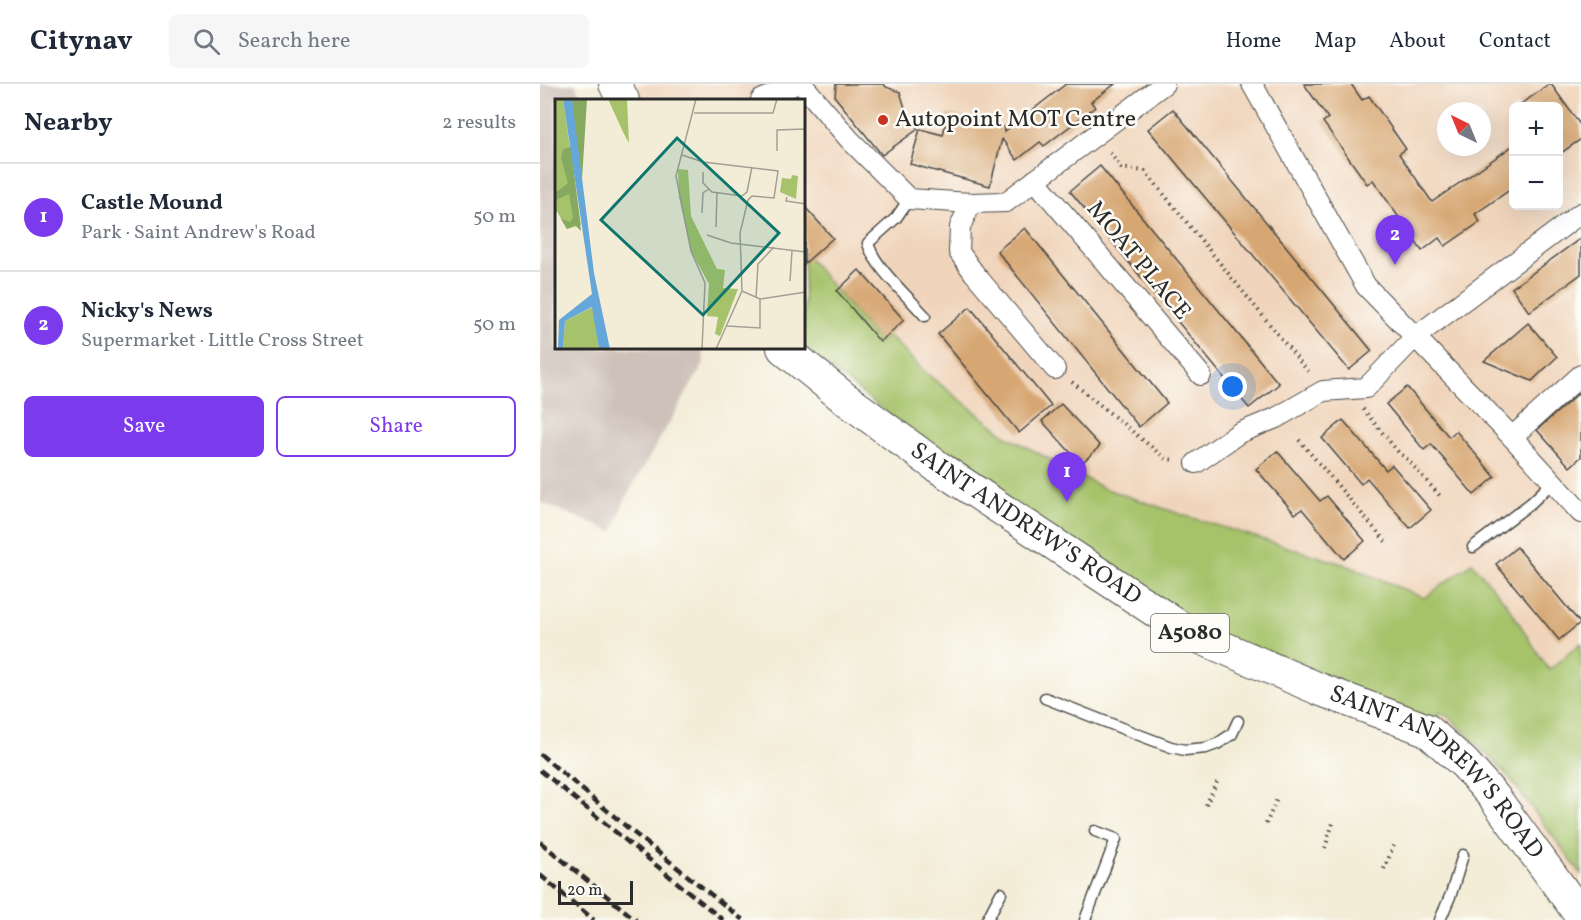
<!DOCTYPE html>
<html lang="en">
<head>
<meta charset="utf-8">
<style>
	body { margin:0; font-family:Vollkorn,serif; background:#f6f6f7; color:#1f2937 }
	.controls { position:absolute; right:18px; top:18px; display:grid; overflow:hidden; border-radius:9px; box-shadow:0 6px 24px #0002 }
	.controls button { width:54px; height:54px; display:grid; place-items:center; padding:0; border:0; border-bottom:2px solid #e0e1e3; background:#fff; color:#1f2937; font:30px sans-serif }
	.compass { position:absolute; left:897px; top:18px; width:54px; height:54px; border-radius:50%; background:#fff; box-shadow:0 6px 24px #0002; rotate:317deg }
	.scale { position:absolute; left:18px; bottom:15px; width:75px; box-sizing:border-box; padding-left:6px; border:3px solid #2b2b2b; border-top:0; font-size:16px; line-height:21px; white-space:nowrap; color:#2b2b2b; -webkit-text-stroke:4px #fdfcf7; paint-order:stroke }
	.you { position:absolute; left:693px; top:303px; width:21px; height:21px; margin:-15px; border:4px solid #fff; border-radius:50%; background:#1a73e8; box-shadow:0 0 0 9px #1a73e833 }
	.badge { display:grid; place-items:center; width:39px; height:39px; border-radius:50%; background:#7c3aed; color:#fff; font-size:20px; font-weight:700 }
	.pin { position:absolute; translate:-50% -50px; filter:drop-shadow(0 2px 3px #0008) }
	.pin::after { content:''; position:absolute; top:32px; width:21px; height:18px; background:inherit; clip-path:polygon(0 0,100% 0,50% 100%) }
	.list { margin:0; padding:0; list-style:none }
	h2 { display:flex; justify-content:space-between; align-items:center; height:78px; margin:0; padding:0 24px; font-size:26px }
	h2 small { font-size:20px; font-weight:400; color:#747a83 }
	.list li { display:grid; grid-template-columns:39px 1fr auto; gap:18px; align-items:center; box-sizing:border-box; height:108px; padding:0 24px; border-top:2px solid #e0e1e3 }
	.list b { display:block; font-size:22px; white-space:nowrap }
	.list p { margin:0; font-size:20px; white-space:nowrap; color:#747a83 }
	.list em { font-size:20px; font-style:normal; color:#747a83 }
	.actions { display:flex; gap:12px; padding:18px 24px }
	.actions a { flex:1; padding:14px 0; border:2px solid #7c3aed; border-radius:9px; text-align:center; font-size:21px; color:#7c3aed }
	.actions .main { background:#7c3aed; color:#fff }
	.icon { flex:none; width:33px; height:33px; fill:none; stroke:currentColor; stroke-width:2; stroke-linecap:round; stroke-linejoin:round }
	.map { position:relative; flex:none; width:1041px; height:836px; overflow:hidden }
	header { display:flex; align-items:center; gap:36px; box-sizing:border-box; height:84px; padding:0 30px; background:#fff; border-bottom:2px solid #e0e1e3 }
	header strong { font-size:28px }
	nav { display:flex; gap:33px; margin-inline-start:auto; font-size:21px }
	.search { width:420px; height:54px; background:#f6f6f7; display:flex; align-items:center; gap:15px; box-sizing:border-box; padding:0 21px; border-radius:9px; color:#747a83; font-size:22px }
	main { display:flex }
	aside { flex:1; background:#fff }
	.map>svg:first-child { display:block }
</style>
</head>
<body>
<header>
<strong>Citynav</strong>
<div class="search"><svg class="icon" aria-label="search" viewBox="0 0 24 24"><circle cx="10" cy="10" r="6"/><path d="M15 15l6 6"/></svg>Search here</div>
<nav><a>Home</a><a>Map</a><a>About</a><a>Contact</a></nav>
</header>
<main>
<aside>
<h2>Nearby<small>2 results</small></h2>
<ul class="list">
<li><span class="badge">1</span><div><b>Castle Mound</b><p>Park · Saint Andrew's Road</p></div><em>50 m</em></li>
<li><span class="badge">2</span><div><b>Nicky's News</b><p>Supermarket · Little Cross Street</p></div><em>50 m</em></li>
</ul>
<div class="actions"><a class="main">Save</a><a>Share</a></div>
</aside>
<div class="map">
<svg width="1041" height="836" viewBox="0 0 1041 836">
	<rect width="100%" height="100%" fill="#fdfcf7"/>
	<filter id="ink" filterUnits="userSpaceOnUse"><feTurbulence type="fractalNoise" baseFrequency=".0167" numOctaves="2"/><feDisplacementMap in="SourceGraphic" scale="12" xChannelSelector="R" yChannelSelector="G"/><feConvolveMatrix kernelMatrix="1 2 1 2 8 2 1 2 1" color-interpolation-filters="sRGB"/></filter>
	<filter id="wash" filterUnits="userSpaceOnUse"><feTurbulence type="fractalNoise" baseFrequency=".008" numOctaves="4" result="noise"/><feDisplacementMap in="SourceGraphic" scale="24" xChannelSelector="R" yChannelSelector="G"/><feGaussianBlur stdDeviation="1.35" result="paint"/><feColorMatrix in="noise" values="0 0 0 0 0 0 0 0 0 0 0 0 0 0 0 0 0 1.4 0 .05"/><feComposite in="paint" operator="in"/></filter>
	<g filter="url(#wash)">
		<rect width="100%" height="100%" fill="#f3edd8"/>
		<path fill="#f0d5bc" fill-rule="evenodd" d="M75 0H1041V832L887 646 264 264V16H83ZM974 22H1018V122H974ZM906 27H942V63H906Z"/>
		<path fill="#cec1b9" d="M0 0H35L43 16H16V264H162L164 279 85 415 73 448 0 418Z"/>
		<path fill="#a6c36b" stroke="#68774b" stroke-width="1.5" d="M264 169 340 258 348 251 386 289 468 353 563 404 643 431 806 481 884 514 932 479 966 519 1009 586 1041 559V790L969 693 911 634 899 628 887 646 779 605 521 465 264 264Z"/>
		<g id="blocks">
			<g fill="#d7a773">
				<path d="M296 0H344L346 3 360 8 366 27 378 45 342 71 295 13Z"/>
				<path d="M526 0H575L551 18 555 23 504 62 500 58 477 76 462 55 450 102 370 80 380 45 403 51 408 30 465 43 464 48Z"/>
				<path d="M764 0H811L822 16 829 12 866 65 859 70 892 118 974 61V103L935 130 940 138 905 162 899 154 882 167 833 96 827 100 783 38 788 34Z"/>
				<path d="M1010 0H1011L1041 42V55L1018 71V22H978Z"/>
				<path d="M633 25 832 267 809 286 608 45Z"/>
				<path d="M560 82 739 300 709 324 530 107Z"/>
				<path d="M264 122 293 154 264 180Z"/>
				<path d="M485 144 627 319 599 343 457 167Z"/>
				<path d="M1041 154V190L989 228 972 204Z"/>
				<path d="M319 186 364 236 340 258 297 207Z"/>
				<path d="M430 223 511 322 479 349 398 250Z"/>
				<path d="M988 239 1017 273 992 297 944 277Z"/>
				<path d="M867 303 909 353 916 347 955 393 934 411 891 360 884 366 846 320Z"/>
				<path d="M1041 307V373L1030 383 997 346Z"/>
				<path d="M521 320 560 362 541 380 502 337Z"/>
				<path d="M803 336 846 386 852 381 891 426 870 444 827 394 821 400 782 354Z"/>
				<path d="M737 367 780 417 787 412 825 457 804 475 762 425 755 430 716 385Z"/>
				<path d="M977 463 1040 539 1019 556 956 480Z"/>
			</g>
		</g>
	</g>
	<g filter="url(#ink)">
		<use href="#blocks" fill-opacity="0" stroke="#494845" stroke-width="1.5"/>
		<g fill="none" stroke-linecap="round" stroke-linejoin="round">
			<defs>
				<g id="lane">
					<path d="M369 115 356 134 328 159C334 183 368 212 385 232"/>
					<path d="M933 463 991 419 1013 398"/>
					<path d="M505 614 594 649 631 663 645 666 666 664 677 660 692 650 698 637"/>
					<path d="M447 836 461 809"/>
					<path d="M545 836 576 755 555 747"/>
					<path d="M900 836 911 810 923 771"/>
				</g>
				<g id="street">
					<path d="M262 0 309 55 369 115 431 119 466 118 624 0"/>
					<path d="M712 0 826 202 972 353 1041 429"/>
					<path d="M221 16 256 0"/>
					<path d="M495 96 661 291"/>
					<path d="M431 119 420 143 419 168 434 189 515 285"/>
					<path d="M972 353 1041 291"/>
					<path d="M656 379 699 349 736 334 783 307 826 304 875 253 1041 129"/>
				</g>
				<g id="primary">
					<path d="M75 0 83 16"/>
					<path id="s1" d="M243 264 303 313 398 383 647 548 779 605 887 646 925 680 954 713 1041 832"/>
				</g>
			</defs>
			<use href="#lane" stroke="#494845" stroke-width="13"/>
			<use href="#street" stroke="#494845" stroke-width="22"/>
			<use href="#primary" stroke="#494845" stroke-width="34"/>
			<g stroke="#494845" stroke-width="4" stroke-dasharray="1.5 4.5" stroke-linecap="butt">
				<path d="M570 69 581 84 605 87 770 290"/>
				<path d="M532 298 626 375 636 376"/>
				<path d="M823 325 859 369 866 374 901 413"/>
				<path d="M759 356 846 458"/>
				<path d="M666 721 678 696"/>
				<path d="M726 740 737 715"/>
				<path d="M785 764 793 739"/>
				<path d="M844 785 854 761"/>
			</g>
			<use href="#lane" stroke="#fff" stroke-width="10"/>
			<use href="#street" stroke="#fff" stroke-width="20"/>
			<use href="#primary" stroke="#fff" stroke-width="32"/>
			<g stroke="#2b2b2b" stroke-width="4.5" stroke-dasharray="9 4.5" stroke-linecap="butt">
				<path d="M0 670 94 749 203 836"/>
				<path d="M0 686 183 836"/>
				<path d="M0 758 96 836"/>
				<path d="M0 791 54 836"/>
			</g>
		</g>
	</g>
	<circle fill="#c8321e" stroke="#fdfcf7" stroke-width="2" cx="343" cy="36" r="6"/>
	<g text-anchor="middle" dominant-baseline="central" stroke-width="5" stroke-linejoin="round" paint-order="stroke">
		<rect fill="#fdfcf7" stroke="#6a6a68" stroke-width="1.5" x="611" y="530" width="78" height="38" rx="4.5"/>
		<g font-size="22" font-weight="bold" fill="#2b2b2b">
			<text x="650" y="549">A5080</text>
		</g>
		<g font-size="24" fill="#2b2b2b" stroke="#fdfcf7" text-anchor="start">
			<text x="355" y="36">Autopoint MOT Centre</text>
		</g>
		<g font-size="24" fill="#2b2b2b" stroke="#fdfcf7">
			<text transform="translate(598 177) rotate(50)">MOAT PLACE</text>
			<text stroke="none"><textPath href="#s1" startOffset="300">SAINT ANDREW'S ROAD</textPath></text>
			<text stroke="none"><textPath href="#s1" startOffset="786">SAINT ANDREW'S ROAD</textPath></text>
		</g>
	</g>
	<g transform="translate(15 15)">
		<rect width="250" height="250" fill="#f3edd8"/>
		<path d="M0 0H8L26 126 12 130 0 109ZM53 0H72L74 44 68 33ZM123 70 133 71 136 117 162 170 170 171 168 189 183 190 165 237 160 235 163 218 152 217 154 185 136 152 124 98ZM237 76 243 77 241 100 225 93 227 79 236 80ZM38 208 44 250H8L10 222Z" fill="#a6c36b"/>
		<path d="M17 0H32L27 81 18 17ZM16 48 26 132 20 126 12 130 6 120 15 123 18 119 14 95 1 101 2 114 0 109V94L13 84 6 59 8 50Z" fill="#84a95f"/>
		<path d="M8 0H17L39 174 55 250H44L37 208 10 222 8 250H3L4 221 37 195Z" fill="#65a7d9"/>
		<path fill="none" stroke="#a39f93" stroke-width="1.5" d="M141 0 121 77 136 152 150 184 147 250M139 14H218L222 0M222 52V31L251 30M127 56 148 63 223 72 219 99 197 97 193 101 185 134 187 192M148 73V84L157 93 187 97 192 93 197 68M232 98 231 102 251 105M147 114 148 94 154 90M161 128 162 94M152 136 176 144 251 153M235 182 237 152M187 192 205 200 251 193M201 199 203 165 219 148M172 227 205 229V200M156 250H241M161 250 187 192"/>
		<path fill="#0f766e" fill-opacity="0.15" stroke="#0f766e" stroke-width="3" d="M122 39 224 134 148 216 46 121Z"/>
		<rect width="250" height="250" fill="none" stroke="#2b2b2b" stroke-width="3"/>
	</g>
</svg>
<div class="controls">
<button>+</button>
<button>−</button>
</div>
<svg class="compass" viewBox="-18 -18 36 36"><path d="M0-13l5 13h-10z" fill="#e53935"/><path d="M0 13l5-13h-10z" fill="#747a83"/></svg>
<div class="scale">20 m</div>
<div class="you"></div>
<div class="pin badge" style="left:527px;top:418px">1</div>
<div class="pin badge" style="left:855px;top:181px">2</div>
</div>
</main>
</body>
</html>
